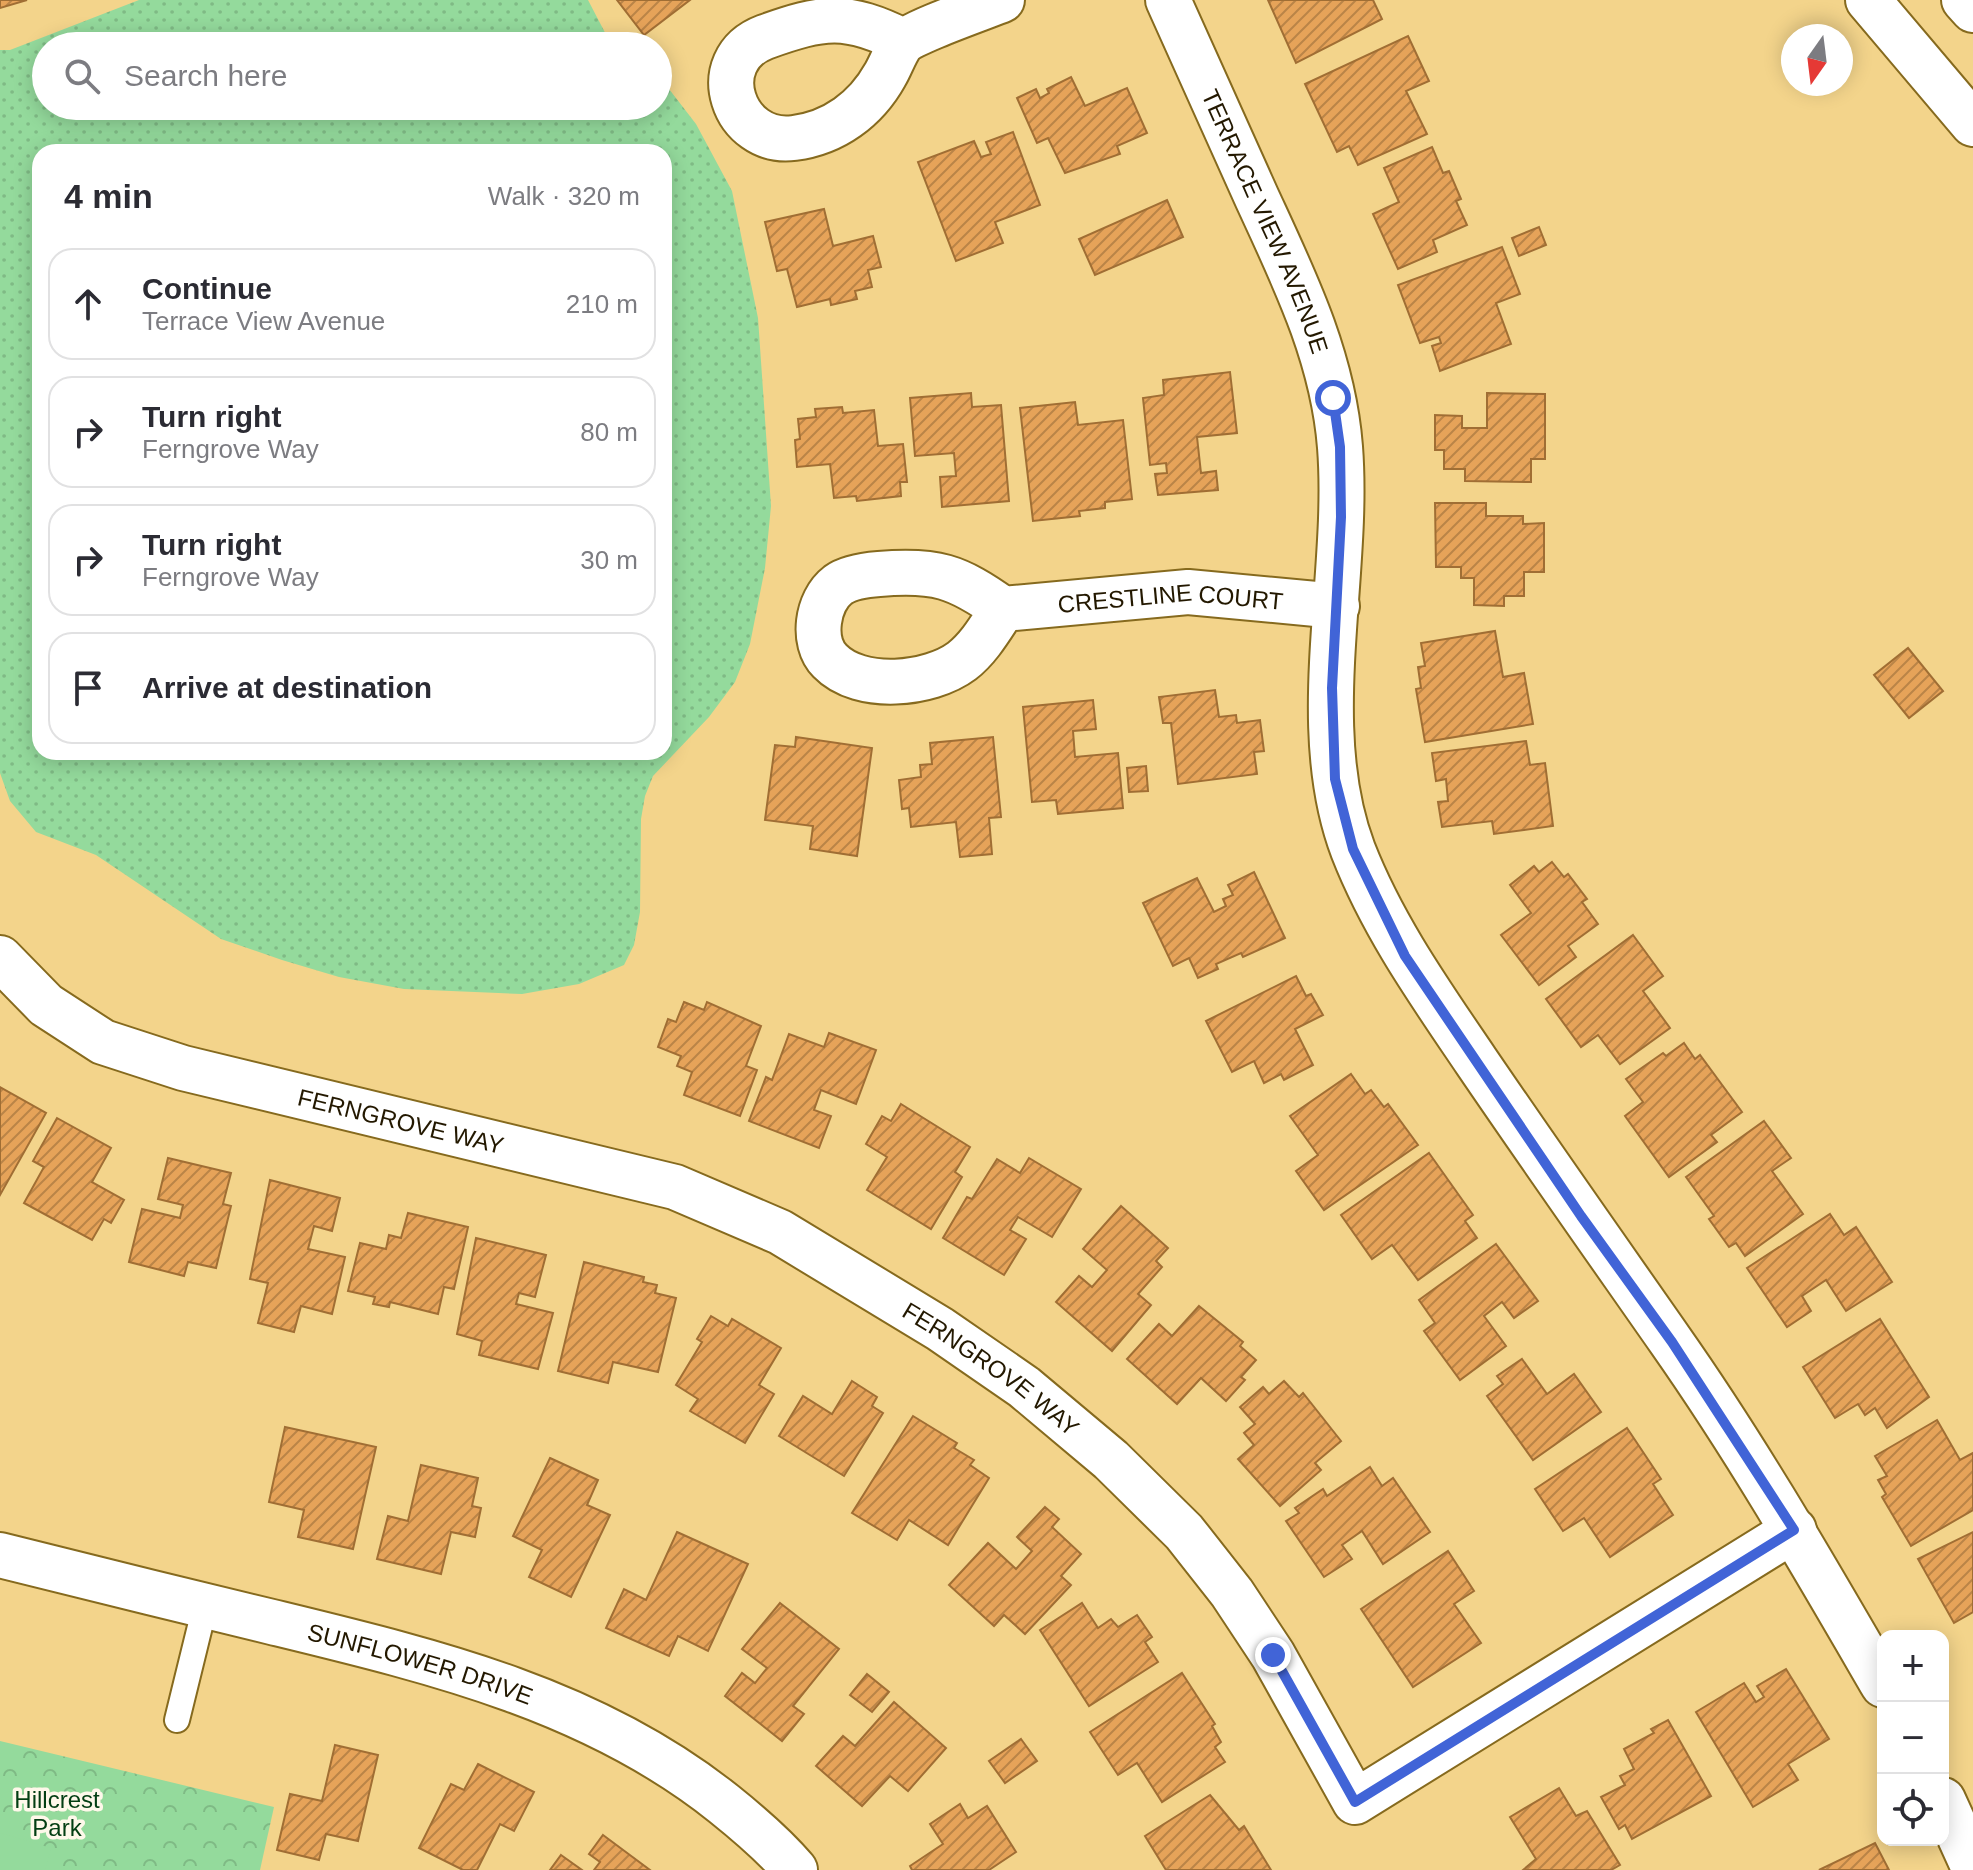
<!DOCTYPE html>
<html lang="en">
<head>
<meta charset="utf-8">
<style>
	body { margin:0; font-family:Helvetica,sans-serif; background:#f7f7f7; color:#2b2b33 }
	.controls { position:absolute; right:24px; bottom:24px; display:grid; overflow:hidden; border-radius:16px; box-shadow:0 4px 20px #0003 }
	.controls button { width:72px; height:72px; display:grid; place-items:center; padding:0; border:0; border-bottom:2px solid #e1e1e2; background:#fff; color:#2b2b33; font:40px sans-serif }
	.compass { position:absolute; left:1781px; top:24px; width:72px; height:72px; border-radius:50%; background:#fff; box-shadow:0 4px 20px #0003; rotate:194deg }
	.stop { position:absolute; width:24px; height:24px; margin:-18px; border:6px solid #4164d7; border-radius:50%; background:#fff }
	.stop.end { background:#4164d7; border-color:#fff; box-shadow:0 2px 8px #0008 }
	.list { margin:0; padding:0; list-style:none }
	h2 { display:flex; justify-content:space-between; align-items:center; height:104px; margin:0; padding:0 32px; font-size:34px }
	h2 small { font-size:26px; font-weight:400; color:#7c7c81 }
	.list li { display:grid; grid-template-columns:52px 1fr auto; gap:24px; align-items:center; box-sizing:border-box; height:112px; margin:0 16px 16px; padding:0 16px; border:2px solid #e1e1e2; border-radius:24px }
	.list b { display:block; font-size:30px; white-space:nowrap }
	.list p { margin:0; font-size:26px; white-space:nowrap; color:#7c7c81 }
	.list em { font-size:26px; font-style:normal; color:#7c7c81 }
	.icon { flex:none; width:44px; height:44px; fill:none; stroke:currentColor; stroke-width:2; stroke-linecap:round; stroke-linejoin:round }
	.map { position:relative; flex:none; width:1973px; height:1870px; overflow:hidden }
	.search { position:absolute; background:#fff; box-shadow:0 4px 20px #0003; left:32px; top:32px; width:640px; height:88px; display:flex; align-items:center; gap:20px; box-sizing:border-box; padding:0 28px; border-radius:44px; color:#7c7c81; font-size:30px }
	.panel { position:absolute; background:#fff; box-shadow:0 4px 20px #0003; left:32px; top:144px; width:640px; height:616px; border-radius:24px }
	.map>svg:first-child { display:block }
</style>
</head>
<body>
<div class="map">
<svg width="1973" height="1870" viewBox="0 0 1973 1870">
	<defs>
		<pattern id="grass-dots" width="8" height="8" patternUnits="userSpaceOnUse" patternTransform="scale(2)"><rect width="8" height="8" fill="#94da9c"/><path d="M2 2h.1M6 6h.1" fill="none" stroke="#7fba85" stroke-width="1.8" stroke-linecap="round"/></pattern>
		<pattern id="forest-crowns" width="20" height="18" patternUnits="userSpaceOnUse" patternTransform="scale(2)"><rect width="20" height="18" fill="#94da9c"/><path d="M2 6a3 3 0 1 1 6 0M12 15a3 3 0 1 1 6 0" fill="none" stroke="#7fba85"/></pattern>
		<pattern id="building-hatch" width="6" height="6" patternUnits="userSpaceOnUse" patternTransform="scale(2)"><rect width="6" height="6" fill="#e6a359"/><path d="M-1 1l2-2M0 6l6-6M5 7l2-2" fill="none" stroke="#ba8447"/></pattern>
	</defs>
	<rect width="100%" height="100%" fill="#f3d48b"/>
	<path fill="url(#grass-dots)" fill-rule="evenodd" d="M139 0H588L612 46H46V106H658V84L669 89 696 124 732 191 758 318 771 506 765 568 750 644 735 682 709 717 653 776 645 796 641 819 640 912 634 945 624 965 579 984 522 994 404 989 339 977 282 960 221 939 96 855 36 832 10 801 0 773V50H10ZM40 152H664V752H40Z"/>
	<path fill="url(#forest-crowns)" d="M0 1741 274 1807 260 1870H0Z"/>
	<path fill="#94da9c" d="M0 1833 51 1848 45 1870H0Z"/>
	<g fill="url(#building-hatch)" stroke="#a06e34" stroke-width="2">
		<path d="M0 0H27L0 8Z"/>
		<path d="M617 0H690L644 35Z"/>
		<path d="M1268 0H1373L1382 19 1296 63Z"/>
		<path d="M1408 36 1429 81 1406 91 1427 134 1358 165 1349 146 1337 152 1305 84Z"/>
		<path d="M1071 77 1085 106 1127 88 1147 133 1117 146 1120 154 1065 173 1048 138 1037 143 1017 98 1036 89 1040 98 1049 93 1047 89Z"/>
		<path d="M1013 132 1040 205 995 222 1003 243 956 261 918 162 974 141 981 157 991 154 986 142Z"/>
		<path d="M1432 147 1443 173 1449 171 1461 199 1456 201 1467 225 1433 240 1437 252 1398 269 1373 214 1399 202 1384 168Z"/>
		<path d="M1167 200 1183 237 1095 275 1079 239Z"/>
		<path d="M824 209 833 246 873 236 881 267 868 270 872 287 855 291 857 299 831 305 830 299 797 307 787 269 777 271 765 222Z"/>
		<path d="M1539 227 1546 245 1519 256 1512 238Z"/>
		<path d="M1502 247 1520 294 1496 303 1511 344 1440 371 1432 346 1441 343 1439 337 1420 343 1398 285Z"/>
		<path d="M1230 372 1237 433 1197 437 1201 473 1216 471 1218 490 1158 495 1155 474 1167 473 1166 463 1150 465 1143 398 1164 395 1163 380Z"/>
		<path d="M971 393 972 407 1001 405 1009 501 942 507 940 477 956 476 954 453 915 456 910 398Z"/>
		<path d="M1487 393 1545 394V459H1531V482L1465 481V469H1444V450H1435V415L1462 416V428H1487Z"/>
		<path d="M1075 402 1078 425 1123 420 1132 499 1105 502V508L1079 511 1080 516 1033 521 1020 408Z"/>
		<path d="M842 407 843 413 874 410 878 446 903 444 907 482H900L901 496 857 501 856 496 834 498 830 464 797 467 795 440 800 439 798 419 816 417 815 409Z"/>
		<path d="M1435 503H1486V516H1523V524L1544 523V572H1524V596H1504V606L1474 605V578H1461V567H1436Z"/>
		<path d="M1495 631 1503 677 1524 673 1533 724 1425 742 1416 689 1421 688 1418 667 1425 666 1421 643Z"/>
		<path d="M1908 648 1943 691 1909 718 1874 675Z"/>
		<path d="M1215 690 1219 717 1236 715 1237 723 1260 720 1264 751 1254 752 1257 774 1178 784 1171 723H1163L1159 697Z"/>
		<path d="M1093 700 1096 729 1073 731 1075 757 1118 753 1123 808 1058 814 1056 800 1032 802 1023 707Z"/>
		<path d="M796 737 872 748 857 856 810 849 813 826 765 820 775 745 795 747Z"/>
		<path d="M993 737 1001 817 989 818 992 854 960 857 956 822 911 827 909 808 902 809 899 780 921 777 920 765 932 764 930 743Z"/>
		<path d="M1526 741 1530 765 1545 763 1553 826 1494 834 1492 821 1442 827 1438 802 1448 801 1446 779 1436 781 1432 753Z"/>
		<path d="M1146 766 1148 791 1129 792 1127 768Z"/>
		<path d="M1552 862 1564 877 1568 874 1587 899 1582 902 1598 924 1568 946 1576 957 1539 985 1501 935 1531 913 1510 885 1534 866 1539 872Z"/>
		<path d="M1254 872 1285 938 1243 957 1241 953 1216 964 1218 969 1198 978 1189 958 1173 966 1143 903 1197 878 1214 912 1226 906 1223 899 1233 895 1228 885Z"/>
		<path d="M1633 935 1663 976 1643 991 1670 1028 1620 1064 1598 1035 1581 1047 1546 999Z"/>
		<path d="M1296 976 1306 996 1311 994 1323 1015 1295 1029 1313 1065 1284 1080 1281 1074 1264 1083 1254 1061 1232 1072 1206 1021Z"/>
		<path d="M684 1002 704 1010 707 1002 761 1026 746 1066 757 1070 740 1116 684 1095 692 1072 677 1066 681 1056 658 1047 668 1019 676 1022Z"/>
		<path d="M829 1033 876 1050 856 1104 821 1090 814 1110 831 1116 819 1148 749 1121 766 1077 772 1080 789 1034 824 1047Z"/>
		<path d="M1684 1043 1695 1059 1700 1055 1742 1112 1711 1135 1717 1142 1669 1177 1625 1116 1643 1102 1626 1079 1663 1053 1666 1056Z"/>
		<path d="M1351 1074 1365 1094 1371 1090 1384 1107 1388 1104 1418 1145 1324 1210 1296 1171 1318 1155 1290 1116Z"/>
		<path d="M0 1087 46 1113 0 1195Z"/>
		<path d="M901 1104 970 1147 955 1172 962 1177 931 1229 867 1190 887 1157 866 1144 882 1116 891 1121Z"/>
		<path d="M57 1118 111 1148 92 1182 124 1200 111 1223 104 1219 92 1240 24 1203 44 1167 33 1161Z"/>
		<path d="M1764 1121 1791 1158 1772 1171 1803 1214 1745 1256 1736 1243 1729 1247 1709 1219 1714 1216 1686 1177Z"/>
		<path d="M1429 1153 1473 1215 1465 1221 1477 1238 1418 1280 1392 1245 1372 1259 1341 1215Z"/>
		<path d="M168 1158 231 1173 223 1204 231 1206 216 1268 188 1262 184 1276 129 1262 142 1209 180 1218 183 1205 158 1199Z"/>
		<path d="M1029 1158 1081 1189 1052 1237 1018 1217 1010 1230 1026 1239 1004 1275 943 1238 967 1197 972 1199 997 1159 1020 1173Z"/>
		<path d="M270 1180 340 1198 332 1231 314 1226 308 1249 345 1257 332 1314 301 1306 294 1332 258 1323 268 1283 250 1279Z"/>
		<path d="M1121 1206 1168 1248 1156 1261 1162 1267 1138 1294 1151 1305 1112 1351 1056 1302 1079 1276 1092 1287 1107 1270 1083 1249Z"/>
		<path d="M408 1213 468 1227 454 1289 444 1287 438 1314 390 1302 389 1307 373 1304 375 1297 348 1291 360 1243 386 1249 389 1235 401 1238Z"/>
		<path d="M1830 1214 1844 1235 1856 1227 1892 1282 1846 1311 1826 1280 1802 1296 1811 1311 1787 1327 1747 1268Z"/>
		<path d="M476 1238 546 1255 535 1297 519 1293 516 1304 553 1313 538 1369 479 1355 482 1341 457 1334Z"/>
		<path d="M1496 1244 1538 1301 1514 1318 1502 1302 1484 1316 1506 1346 1460 1380 1424 1331 1435 1323 1419 1300Z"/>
		<path d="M584 1262 644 1277 643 1282 657 1285 655 1293 676 1298 658 1372 613 1362 608 1383 558 1371Z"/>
		<path d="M1199 1306 1243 1342 1240 1346 1256 1360 1241 1377 1245 1380 1226 1401 1201 1378 1177 1404 1127 1359 1159 1324 1172 1336Z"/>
		<path d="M711 1316 728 1326 732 1319 781 1348 759 1385 774 1394 745 1443 690 1411 698 1399 676 1385 702 1342 697 1339Z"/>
		<path d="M1880 1319 1929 1397 1887 1428 1875 1408 1865 1415 1858 1404 1835 1418 1803 1367Z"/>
		<path d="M1522 1359 1547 1394 1574 1374 1601 1412 1533 1460 1487 1396 1503 1384 1497 1376Z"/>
		<path d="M852 1381 877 1397 872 1406 883 1413 844 1476 779 1436 803 1396 832 1414Z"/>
		<path d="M1284 1381 1299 1397 1303 1393 1341 1441 1315 1463 1321 1470 1280 1506 1238 1459 1254 1445 1244 1433 1255 1424 1240 1407 1263 1387 1269 1394Z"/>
		<path d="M913 1416 957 1443 954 1448 974 1460 970 1465 989 1478 948 1545 909 1520 897 1540 852 1513Z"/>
		<path d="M1937 1420 1960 1460 1973 1453V1510L1911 1546 1882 1497 1886 1494 1878 1480 1887 1476 1875 1456Z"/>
		<path d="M285 1427 376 1447 353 1549 298 1537 304 1510 269 1502Z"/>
		<path d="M1627 1428 1661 1479 1653 1484 1673 1515 1610 1557 1584 1518 1563 1531 1535 1489Z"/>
		<path d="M550 1458 598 1480 587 1505 610 1515 571 1597 529 1577 542 1550 513 1536Z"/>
		<path d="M421 1465 478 1478 472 1506 481 1508 475 1537 451 1532 441 1574 377 1559 388 1516 408 1521Z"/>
		<path d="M1370 1467 1382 1486 1393 1478 1430 1532 1383 1564 1362 1531 1342 1545 1352 1559 1324 1577 1286 1521 1299 1513 1295 1508 1323 1489 1327 1496Z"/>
		<path d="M1045 1507 1059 1519 1052 1527 1081 1554 1061 1576 1071 1585 1025 1634 1004 1615 994 1626 949 1585 988 1543 1016 1569 1032 1551 1017 1537Z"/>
		<path d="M677 1532 748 1564 708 1651 678 1636 669 1656 606 1628 624 1589 646 1600Z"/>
		<path d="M1973 1532V1612L1954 1623 1918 1559Z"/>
		<path d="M1448 1551 1474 1591 1454 1604 1481 1643 1413 1687 1361 1609Z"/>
		<path d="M780 1603 839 1649 793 1706 804 1714 782 1741 725 1696 742 1673 755 1683 767 1668 742 1649Z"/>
		<path d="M1082 1603 1098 1628 1111 1619 1118 1627 1137 1615 1152 1637 1145 1642 1158 1662 1089 1706 1040 1630Z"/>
		<path d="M1786 1669 1829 1739 1788 1764 1798 1780 1753 1807 1696 1712 1744 1683 1756 1702 1764 1697 1757 1686Z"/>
		<path d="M1182 1673 1215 1724 1212 1726 1221 1742 1215 1747 1225 1762 1162 1802 1137 1763 1118 1775 1090 1732Z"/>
		<path d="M867 1674 889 1692 872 1712 850 1695Z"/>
		<path d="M894 1702 946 1748 908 1791 890 1776 862 1806 816 1766 843 1736 855 1746Z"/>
		<path d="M1668 1720 1711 1796 1632 1839 1625 1825 1619 1829 1601 1797 1625 1785 1620 1776 1634 1769 1624 1749 1654 1733 1651 1729Z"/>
		<path d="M1021 1739 1037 1761 1005 1783 989 1761Z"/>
		<path d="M335 1745 378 1755 358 1841 326 1834 319 1860 277 1850 290 1794 322 1801Z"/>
		<path d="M478 1764 534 1792 514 1831 500 1824 477 1870H463L419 1848 451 1784 464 1790Z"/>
		<path d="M1559 1788 1576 1816 1587 1811 1620 1865 1611 1870H1523L1536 1859 1510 1817Z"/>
		<path d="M1210 1795 1239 1830 1244 1826 1271 1870H1166L1145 1836Z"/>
		<path d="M960 1804 968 1818 987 1806 1016 1852 989 1870H912L910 1866 943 1844 930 1824Z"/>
		<path d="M603 1835 650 1870H594L600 1862 589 1854Z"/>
		<path d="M1875 1843 1889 1870H1819Z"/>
		<path d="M561 1855 582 1870H550Z"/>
	</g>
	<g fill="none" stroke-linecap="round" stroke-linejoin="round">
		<defs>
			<path id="lane" d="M177 1720 205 1606"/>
			<g id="street">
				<path id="s1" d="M1168 0C1198 66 1228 132 1257 198 1294 278 1333 357 1340 447 1350 577 1306 726 1353 850 1383 927 1430 993 1476 1061 1540 1155 1605 1247 1670 1340 1748 1451 1815 1568 1883 1685"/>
				<path d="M903 41C847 13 823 16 765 37 704 60 733 146 794 138 834 133 866 109 885 75 891 65 895 52 902 43 910 33 985 7 1002 0"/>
				<path id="s2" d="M1003 609C991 627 979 648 962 661 930 685 860 692 830 661 811 642 817 601 838 585 849 577 866 575 879 574 935 569 957 576 1003 609L1188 592 1337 606"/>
				<path id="s3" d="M0 958 46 1005 103 1042 183 1068 675 1187 780 1232 940 1329 1024 1387 1111 1460 1184 1532 1232 1593 1273 1655 1355 1802 1794 1530"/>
				<path id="s4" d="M0 1555C91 1578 181 1600 272 1622 432 1661 593 1699 724 1804 749 1824 774 1845 795 1870"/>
				<path d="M1943 1800 1973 1866"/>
			</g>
			<g id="secondary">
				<path d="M1868 0 1973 124"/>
				<path d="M1964 0 1973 10"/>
			</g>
		</defs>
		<use href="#lane" stroke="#866a1e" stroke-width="28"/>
		<use href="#street" stroke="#866a1e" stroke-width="48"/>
		<use href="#secondary" stroke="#866a1e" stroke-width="48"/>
		<use href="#lane" stroke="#fff" stroke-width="24"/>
		<use href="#street" stroke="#fff" stroke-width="44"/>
		<use href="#secondary" stroke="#fff" stroke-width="44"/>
	</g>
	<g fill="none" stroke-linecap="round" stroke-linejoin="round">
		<path stroke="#4164d7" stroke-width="10" d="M1273 1655 1355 1802 1794 1530 1672 1342 1581 1216 1405 956 1353 849 1335 779 1332 688 1341 517 1340 447 1333 398"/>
	</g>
	<g text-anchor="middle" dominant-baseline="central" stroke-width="7" stroke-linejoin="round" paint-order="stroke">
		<g font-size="24" fill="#231800" stroke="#fef8ea">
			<text stroke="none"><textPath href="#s1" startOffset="242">TERRACE VIEW AVENUE</textPath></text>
			<text stroke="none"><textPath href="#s2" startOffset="636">CRESTLINE COURT</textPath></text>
			<text stroke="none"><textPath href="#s3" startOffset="442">FERNGROVE WAY</textPath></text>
			<text stroke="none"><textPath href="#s3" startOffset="1090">FERNGROVE WAY</textPath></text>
			<text stroke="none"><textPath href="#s4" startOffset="434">SUNFLOWER DRIVE</textPath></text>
		</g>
		<g font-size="24" fill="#033e13" stroke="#fef8ea">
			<text x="57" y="1799">Hillcrest<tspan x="57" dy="28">Park</tspan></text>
		</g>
	</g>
</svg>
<div class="controls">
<button>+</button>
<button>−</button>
<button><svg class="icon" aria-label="locate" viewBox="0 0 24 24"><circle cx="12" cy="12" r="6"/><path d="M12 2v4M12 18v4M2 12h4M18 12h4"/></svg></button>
</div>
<svg class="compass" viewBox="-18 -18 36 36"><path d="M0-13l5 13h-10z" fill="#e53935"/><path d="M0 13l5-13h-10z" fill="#7c7c81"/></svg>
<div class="stop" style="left:1333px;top:398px"></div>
<div class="stop end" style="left:1273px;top:1655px"></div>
<div class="search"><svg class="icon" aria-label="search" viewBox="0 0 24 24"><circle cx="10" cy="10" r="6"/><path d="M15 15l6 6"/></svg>Search here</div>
<section class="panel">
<h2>4 min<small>Walk · 320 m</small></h2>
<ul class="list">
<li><svg class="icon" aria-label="ahead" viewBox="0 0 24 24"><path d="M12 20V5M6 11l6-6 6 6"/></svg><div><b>Continue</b><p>Terrace View Avenue</p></div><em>210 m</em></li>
<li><svg class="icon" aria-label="right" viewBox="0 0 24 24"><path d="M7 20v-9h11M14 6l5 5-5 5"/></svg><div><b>Turn right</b><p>Ferngrove Way</p></div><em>80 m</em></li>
<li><svg class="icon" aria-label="right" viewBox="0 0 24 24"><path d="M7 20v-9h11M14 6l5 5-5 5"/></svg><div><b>Turn right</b><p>Ferngrove Way</p></div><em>30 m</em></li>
<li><svg class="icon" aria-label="arrive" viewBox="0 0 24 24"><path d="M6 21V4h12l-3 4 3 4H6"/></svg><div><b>Arrive at destination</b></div></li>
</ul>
</section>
</div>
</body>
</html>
